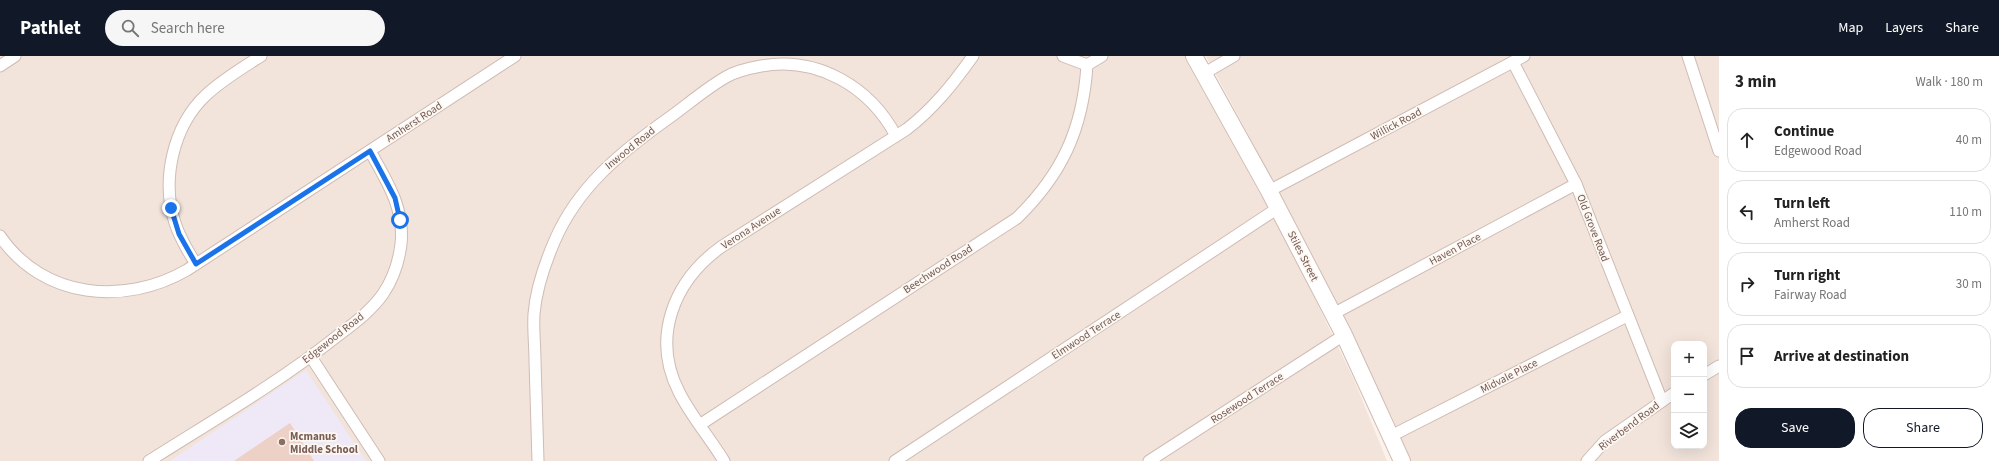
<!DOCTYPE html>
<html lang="en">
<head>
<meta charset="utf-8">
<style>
	body { margin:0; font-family:"Source Sans 3",sans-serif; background:#f6f6f6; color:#222 }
	.controls { position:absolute; right:12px; bottom:12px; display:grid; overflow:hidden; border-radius:8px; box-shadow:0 4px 16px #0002 }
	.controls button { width:36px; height:36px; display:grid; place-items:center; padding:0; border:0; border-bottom:1px solid #e0e0e0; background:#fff; color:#222; font:20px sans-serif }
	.stop { position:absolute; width:12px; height:12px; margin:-9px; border:3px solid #1a73e8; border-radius:50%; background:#fff }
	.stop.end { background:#1a73e8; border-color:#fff; box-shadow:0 1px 4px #0008 }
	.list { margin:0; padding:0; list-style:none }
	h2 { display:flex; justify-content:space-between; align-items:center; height:52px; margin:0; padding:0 16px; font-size:17px }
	h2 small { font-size:13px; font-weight:400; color:#767676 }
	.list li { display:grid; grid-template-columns:26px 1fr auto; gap:12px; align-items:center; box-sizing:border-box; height:64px; margin:0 8px 8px; padding:0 8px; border:1px solid #e0e0e0; border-radius:16px }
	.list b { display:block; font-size:15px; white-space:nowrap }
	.list p { margin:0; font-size:13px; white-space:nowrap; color:#767676 }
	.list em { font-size:13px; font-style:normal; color:#767676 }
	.actions { display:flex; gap:8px; padding:12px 16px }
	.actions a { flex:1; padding:9px 0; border:1px solid #111827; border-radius:16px; text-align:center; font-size:14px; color:#111827 }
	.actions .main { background:#111827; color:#fff }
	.icon { flex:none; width:22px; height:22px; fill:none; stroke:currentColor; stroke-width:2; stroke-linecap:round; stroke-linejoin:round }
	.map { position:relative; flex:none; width:1719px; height:405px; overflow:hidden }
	header { display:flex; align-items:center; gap:24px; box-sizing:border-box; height:56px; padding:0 20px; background:#111827; color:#fff }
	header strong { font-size:19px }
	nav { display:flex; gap:22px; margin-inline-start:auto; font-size:14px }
	.search { width:280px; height:36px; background:#f6f6f6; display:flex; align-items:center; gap:10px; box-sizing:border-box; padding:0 14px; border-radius:22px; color:#767676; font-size:15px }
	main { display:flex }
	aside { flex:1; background:#fff }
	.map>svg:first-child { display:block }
</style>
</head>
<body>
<header>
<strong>Pathlet</strong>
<div class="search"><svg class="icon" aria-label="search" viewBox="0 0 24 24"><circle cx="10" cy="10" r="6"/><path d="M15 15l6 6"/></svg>Search here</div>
<nav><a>Map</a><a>Layers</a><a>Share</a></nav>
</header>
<main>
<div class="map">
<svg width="1719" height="405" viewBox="0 0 1719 405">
	<rect width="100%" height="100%" fill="#fbf2ec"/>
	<g fill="#f2e4db" fill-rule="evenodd">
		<path d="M0 0H1189L1299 210 1354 324 1387 405H0Z"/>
		<path d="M1206 0H1719V405H1410L1393 363 1290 156ZM1674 288H1704V390H1674Z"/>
	</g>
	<path fill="#efe8f7" d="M306 314 366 405H170Z"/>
	<path fill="#edd0c6" d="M290 367 314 405H234Z"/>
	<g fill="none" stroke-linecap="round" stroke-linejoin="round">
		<defs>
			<g id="street">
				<path d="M1063 0 1087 9"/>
				<path d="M1688 0 1719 95"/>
				<path d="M1513 6 1576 128 1662 345"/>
				<path d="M1087 9 1102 0"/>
				<path d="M0 10 15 0"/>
				<path d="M1203 18 1234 0"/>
				<path d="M1269 135 1524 0"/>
				<path d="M0 180C43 243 125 250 187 214L515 0"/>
				<path d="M196 208C187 194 180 182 175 167 161 124 173 70 206 39 222 24 242 12 261 0"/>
				<path d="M1333 258 1576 128"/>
				<path d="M311 301 379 405"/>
				<path d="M1704 319 1719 310"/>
				<path d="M701 368 1017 162C1062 118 1083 73 1087 9"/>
				<path d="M1391 380 1627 260"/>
				<path d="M149 405C212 365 278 327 336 281 353 268 370 256 383 238 393 223 399 205 401 188 405 152 386 124 370 95"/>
				<path d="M538 405C537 372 536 338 535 305 535 290 533 273 534 258 536 233 545 207 555 184 578 131 620 97 666 64 686 50 705 33 726 21 736 15 750 12 761 10 818 0 870 31 896 80"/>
				<path d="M724 405C710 382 691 360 679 336 651 281 674 225 721 191L907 73C934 52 953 28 973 0"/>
				<path d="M895 405 1278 152"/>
				<path d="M1149 405 1344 279"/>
				<path d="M1587 405 1605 385 1674 337"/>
			</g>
			<path id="secondary" d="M1194 0 1269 135 1344 279 1402 405"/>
		</defs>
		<use href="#street" stroke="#cebcb5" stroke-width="13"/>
		<use href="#secondary" stroke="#d0bbb3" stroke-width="18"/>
		<use href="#street" stroke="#fff" stroke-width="11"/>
		<use href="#secondary" stroke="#fff" stroke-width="16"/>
	</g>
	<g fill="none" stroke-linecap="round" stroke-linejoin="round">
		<path stroke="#1a73e8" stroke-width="5" d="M171 152 179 178 196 208 370 95 395 142 400 164"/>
	</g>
	<circle fill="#8d6e63" stroke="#fdf7f2" stroke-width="1.5" cx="282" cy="386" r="4"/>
	<g text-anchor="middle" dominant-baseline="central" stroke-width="3.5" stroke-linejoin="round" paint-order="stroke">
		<g font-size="11" fill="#735851" stroke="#fdf7f2">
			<text transform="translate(414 66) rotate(-33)">Amherst Road</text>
			<text transform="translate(1396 68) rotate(-28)">Willick Road</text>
			<text transform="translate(630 92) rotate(-39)">Inwood Road</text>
			<text transform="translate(751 172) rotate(-33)">Verona Avenue</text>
			<text transform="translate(1593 172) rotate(69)">Old Grove Road</text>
			<text transform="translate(1455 193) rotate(-28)">Haven Place</text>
			<text transform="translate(1303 200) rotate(63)">Stiles Street</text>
			<text transform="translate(938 213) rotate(-33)">Beechwood Road</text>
			<text transform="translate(1086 279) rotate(-33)">Elmwood Terrace</text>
			<text transform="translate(333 282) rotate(-38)">Edgewood Road</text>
			<text transform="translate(1509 320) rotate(-27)">Midvale Place</text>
			<text transform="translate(1247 342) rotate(-33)">Rosewood Terrace</text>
			<text transform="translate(1629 370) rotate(-37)">Riverbend Road</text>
		</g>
		<g font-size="11" font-weight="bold" fill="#785e54" stroke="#fdf7f2" text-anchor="start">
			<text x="290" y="380">Mcmanus<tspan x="290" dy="13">Middle School</tspan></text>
		</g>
	</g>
</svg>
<div class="controls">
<button>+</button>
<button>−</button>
<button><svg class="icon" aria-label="layers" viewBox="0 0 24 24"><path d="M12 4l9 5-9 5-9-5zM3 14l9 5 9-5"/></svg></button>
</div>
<div class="stop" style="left:400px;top:164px"></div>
<div class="stop end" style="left:171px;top:152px"></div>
</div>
<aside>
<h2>3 min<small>Walk · 180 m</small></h2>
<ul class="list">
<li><svg class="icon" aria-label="ahead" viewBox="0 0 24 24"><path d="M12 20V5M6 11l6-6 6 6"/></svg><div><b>Continue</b><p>Edgewood Road</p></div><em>40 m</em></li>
<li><svg class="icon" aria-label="left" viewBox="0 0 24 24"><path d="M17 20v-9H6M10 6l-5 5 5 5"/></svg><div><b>Turn left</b><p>Amherst Road</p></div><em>110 m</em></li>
<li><svg class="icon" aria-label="right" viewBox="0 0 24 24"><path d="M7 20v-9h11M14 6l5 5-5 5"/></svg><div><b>Turn right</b><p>Fairway Road</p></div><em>30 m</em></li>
<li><svg class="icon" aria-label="arrive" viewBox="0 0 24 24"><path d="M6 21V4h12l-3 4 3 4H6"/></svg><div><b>Arrive at destination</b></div></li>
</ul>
<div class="actions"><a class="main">Save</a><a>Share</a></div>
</aside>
</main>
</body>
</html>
